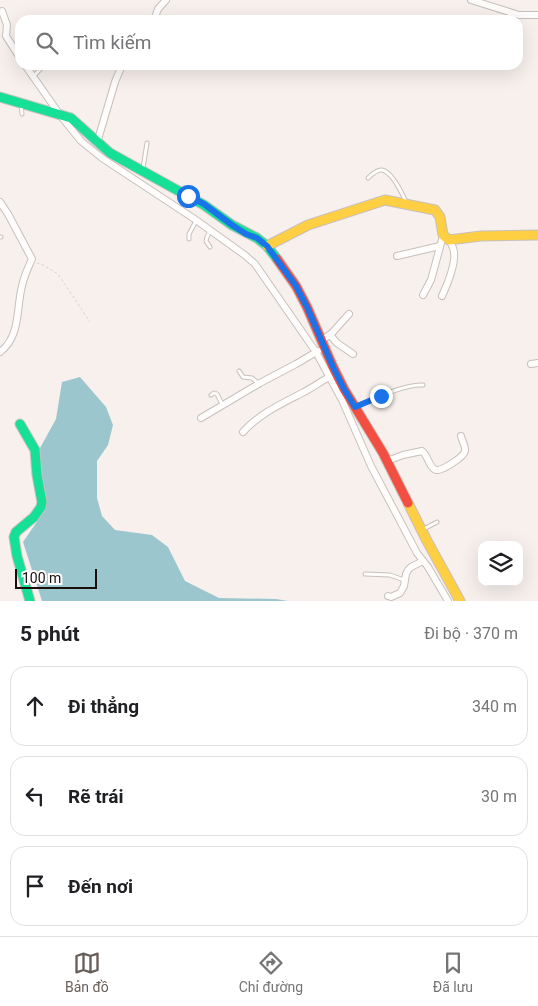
<!DOCTYPE html>
<html lang="vi">
<head>
<meta charset="utf-8">
<style>
	body { margin:0; font-family:Roboto,sans-serif; background:#f2f2f2; color:#202124 }
	.controls { position:absolute; right:15px; bottom:15px; display:grid; overflow:hidden; border-radius:10px; box-shadow:0 5px 20px #0002 }
	.controls button { width:45px; height:45px; display:grid; place-items:center; padding:0; border:0; border-bottom:1px solid #e0e0e0; background:#fff; color:#202124; font:25px sans-serif }
	.scale { position:absolute; left:15px; bottom:12px; width:82px; box-sizing:border-box; padding-left:5px; border:2px solid #190f0a; border-top:0; font-size:14px; line-height:18px; white-space:nowrap; color:#190f0a; -webkit-text-stroke:4px #fff; paint-order:stroke }
	.stop { position:absolute; width:15px; height:15px; margin:-11px; border:4px solid #1a73e8; border-radius:50%; background:#fff }
	.stop.end { background:#1a73e8; border-color:#fff; box-shadow:0 1px 5px #0008 }
	.list { margin:0; padding:0; list-style:none }
	h2 { display:flex; justify-content:space-between; align-items:center; height:65px; margin:0; padding:0 20px; font-size:21px }
	h2 small { font-size:16px; font-weight:400; color:#757577 }
	.list li { display:grid; grid-template-columns:32px 1fr auto; gap:15px; align-items:center; box-sizing:border-box; height:80px; margin:0 10px 10px; padding:0 10px; border:1px solid #e0e0e0; border-radius:15px }
	.list b { display:block; font-size:19px; white-space:nowrap }
	.list em { font-size:16px; font-style:normal; color:#757577 }
	.icon { flex:none; width:28px; height:28px; fill:none; stroke:currentColor; stroke-width:2; stroke-linecap:round; stroke-linejoin:round }
	.map { position:relative; flex:none; width:538px; height:601px; overflow:hidden }
	.search { position:absolute; background:#fff; box-shadow:0 5px 20px #0002; left:15px; right:15px; top:15px; height:55px; display:flex; align-items:center; gap:12px; box-sizing:border-box; padding:0 18px; border-radius:15px; color:#757577; font-size:19px }
	.sheet { height:335px; background:#fff }
	nav { display:flex; justify-content:space-around; align-items:center; box-sizing:border-box; height:70px; border-top:1px solid #e0e0e0; background:#fff; font-size:14px; color:#757577 }
	nav a { display:grid; justify-items:center; gap:2px }
	nav .on { color:#675e59 }
	.map>svg:first-child { display:block }
</style>
</head>
<body>
<div class="map">
<svg width="538" height="601" viewBox="0 0 538 601">
	<rect width="100%" height="100%" fill="#f7f0ed"/>
	<path fill="#9bc6ce" d="M80 377 106 407 113 425 108 445 97 461V498L102 516 115 530 152 535 168 547 185 581 219 598 276 599 288 601H42L23 542 43 513 40 448 56 419 62 382Z"/>
	<g fill="none" stroke-linecap="round" stroke-linejoin="round">
		<defs>
			<g id="lane">
				<path d="M34 76 44 65"/>
				<path d="M21 104 22 114"/>
				<path d="M143 168 147 143"/>
				<path d="M368 178C371 175 377 169 382 170 392 172 402 193 406 202"/>
				<path d="M210 231 207 237 206 241 210 247"/>
				<path d="M0 237H1"/>
				<path d="M189 239V234L196 221"/>
				<path d="M239 371 243 377 252 378 258 383"/>
				<path d="M211 395 214 393 217 394 222 404"/>
				<path d="M356 407C374 399 404 384 423 385"/>
				<path d="M422 530 437 522"/>
				<path d="M365 574 390 575 404 580"/>
			</g>
			<g id="street">
				<path d="M471 0 519 15H538"/>
				<path d="M2 11 7 25 6 36 20 58"/>
				<path d="M154 20 158 9 166 0"/>
				<path d="M25 65 60 115 81 141 102 158 196 220 246 256 255 264 316 352 342 400 371 466 417 553 428 567 448 601"/>
				<path d="M97 143 115 82 122 65"/>
				<path d="M0 202 8 214 32 259C28 268 24 276 22 286 16 309 21 336 0 352"/>
				<path d="M397 256 440 246"/>
				<path d="M423 295 431 280 443 236"/>
				<path d="M442 296C447 285 458 260 453 248 452 245 451 243 449 240"/>
				<path d="M330 335 337 343 353 354"/>
				<path d="M321 341 332 333 349 314"/>
				<path d="M531 364 538 363"/>
				<path d="M201 418 260 383 296 364 318 351"/>
				<path d="M243 432C259 414 281 404 302 393 312 388 320 382 329 377"/>
				<path d="M387 461 403 455 422 451C428 455 429 468 436 470 442 471 464 457 465 451 466 447 462 441 461 436"/>
				<path d="M388 596 391 597 400 593 404 586 406 574 408 570 411 567 423 561"/>
			</g>
			<g id="fast">
				<path d="M0 97 71 118 110 153 204 205 232 225 257 238 267 246 277 259"/>
				<path d="M20 424 35 450 37 475 42 502 41 507 34 517 16 532 14 537 17 556 30 601"/>
			</g>
			<g id="slow">
				<path d="M267 246 308 225 385 200 435 210 440 217 443 235 449 240 481 236 538 235"/>
				<path d="M408 503 426 539 460 601"/>
			</g>
			<path id="jam" d="M277 259 296 286 307 307 333 367 344 389 383 453 408 503"/>
		</defs>
		<use href="#lane" stroke="#c8c0bc" stroke-width="5"/>
		<use href="#street" stroke="#c8c0bc" stroke-width="8"/>
		<use href="#fast" stroke="#c8c0bc" stroke-width="11"/>
		<use href="#slow" stroke="#c8c0bc" stroke-width="11"/>
		<use href="#jam" stroke="#c8c0bc" stroke-width="11"/>
		<g stroke="#d4d1d0" stroke-width="1" stroke-dasharray="2.5 2.5" stroke-linecap="butt">
			<path d="M112 15 121 20"/>
			<path d="M37 263 43 265 58 274 90 322"/>
		</g>
		<use href="#lane" stroke="#fefdfc" stroke-width="3"/>
		<use href="#street" stroke="#fefdfc" stroke-width="6"/>
		<use href="#fast" stroke="#16e098" stroke-width="9"/>
		<use href="#slow" stroke="#ffcf43" stroke-width="9"/>
		<use href="#jam" stroke="#f24e42" stroke-width="9"/>
	</g>
	<g fill="none" stroke-linecap="round" stroke-linejoin="round">
		<path stroke="#1a73e8" stroke-width="6" d="M188 196 204 204 232 225 246 234 257 238 267 246 296 286 307 307 333 367 344 389 355 407 381 396"/>
	</g>
</svg>
<div class="controls">
<button><svg class="icon" aria-label="layers" viewBox="0 0 24 24"><path d="M12 4l9 5-9 5-9-5zM3 14l9 5 9-5"/></svg></button>
</div>
<div class="scale">100 m</div>
<div class="stop" style="left:188px;top:196px"></div>
<div class="stop end" style="left:381px;top:396px"></div>
<div class="search"><svg class="icon" aria-label="search" viewBox="0 0 24 24"><circle cx="10" cy="10" r="6"/><path d="M15 15l6 6"/></svg>Tìm kiếm</div>
</div>
<section class="sheet">
<h2>5 phút<small>Đi bộ · 370 m</small></h2>
<ul class="list">
<li><svg class="icon" aria-label="ahead" viewBox="0 0 24 24"><path d="M12 20V5M6 11l6-6 6 6"/></svg><div><b>Đi thẳng</b></div><em>340 m</em></li>
<li><svg class="icon" aria-label="left" viewBox="0 0 24 24"><path d="M17 20v-9H6M10 6l-5 5 5 5"/></svg><div><b>Rẽ trái</b></div><em>30 m</em></li>
<li><svg class="icon" aria-label="arrive" viewBox="0 0 24 24"><path d="M6 21V4h12l-3 4 3 4H6"/></svg><div><b>Đến nơi</b></div></li>
</ul>
</section>
<nav>
<a class="on"><svg class="icon" aria-label="map" viewBox="0 0 24 24"><path d="M3 6l6-2 6 2 6-2v14l-6 2-6-2-6 2zM9 4v14M15 6v14"/></svg>Bản đồ</a>
<a><svg class="icon" aria-label="directions" viewBox="0 0 24 24"><path d="M12 3l9 9-9 9-9-9zM9 14v-3h6M13 9l2 2-2 2"/></svg>Chỉ đường</a>
<a><svg class="icon" aria-label="saved" viewBox="0 0 24 24"><path d="M7 4h10v16l-5-4-5 4z"/></svg>Đã lưu</a>
</nav>
</body>
</html>
